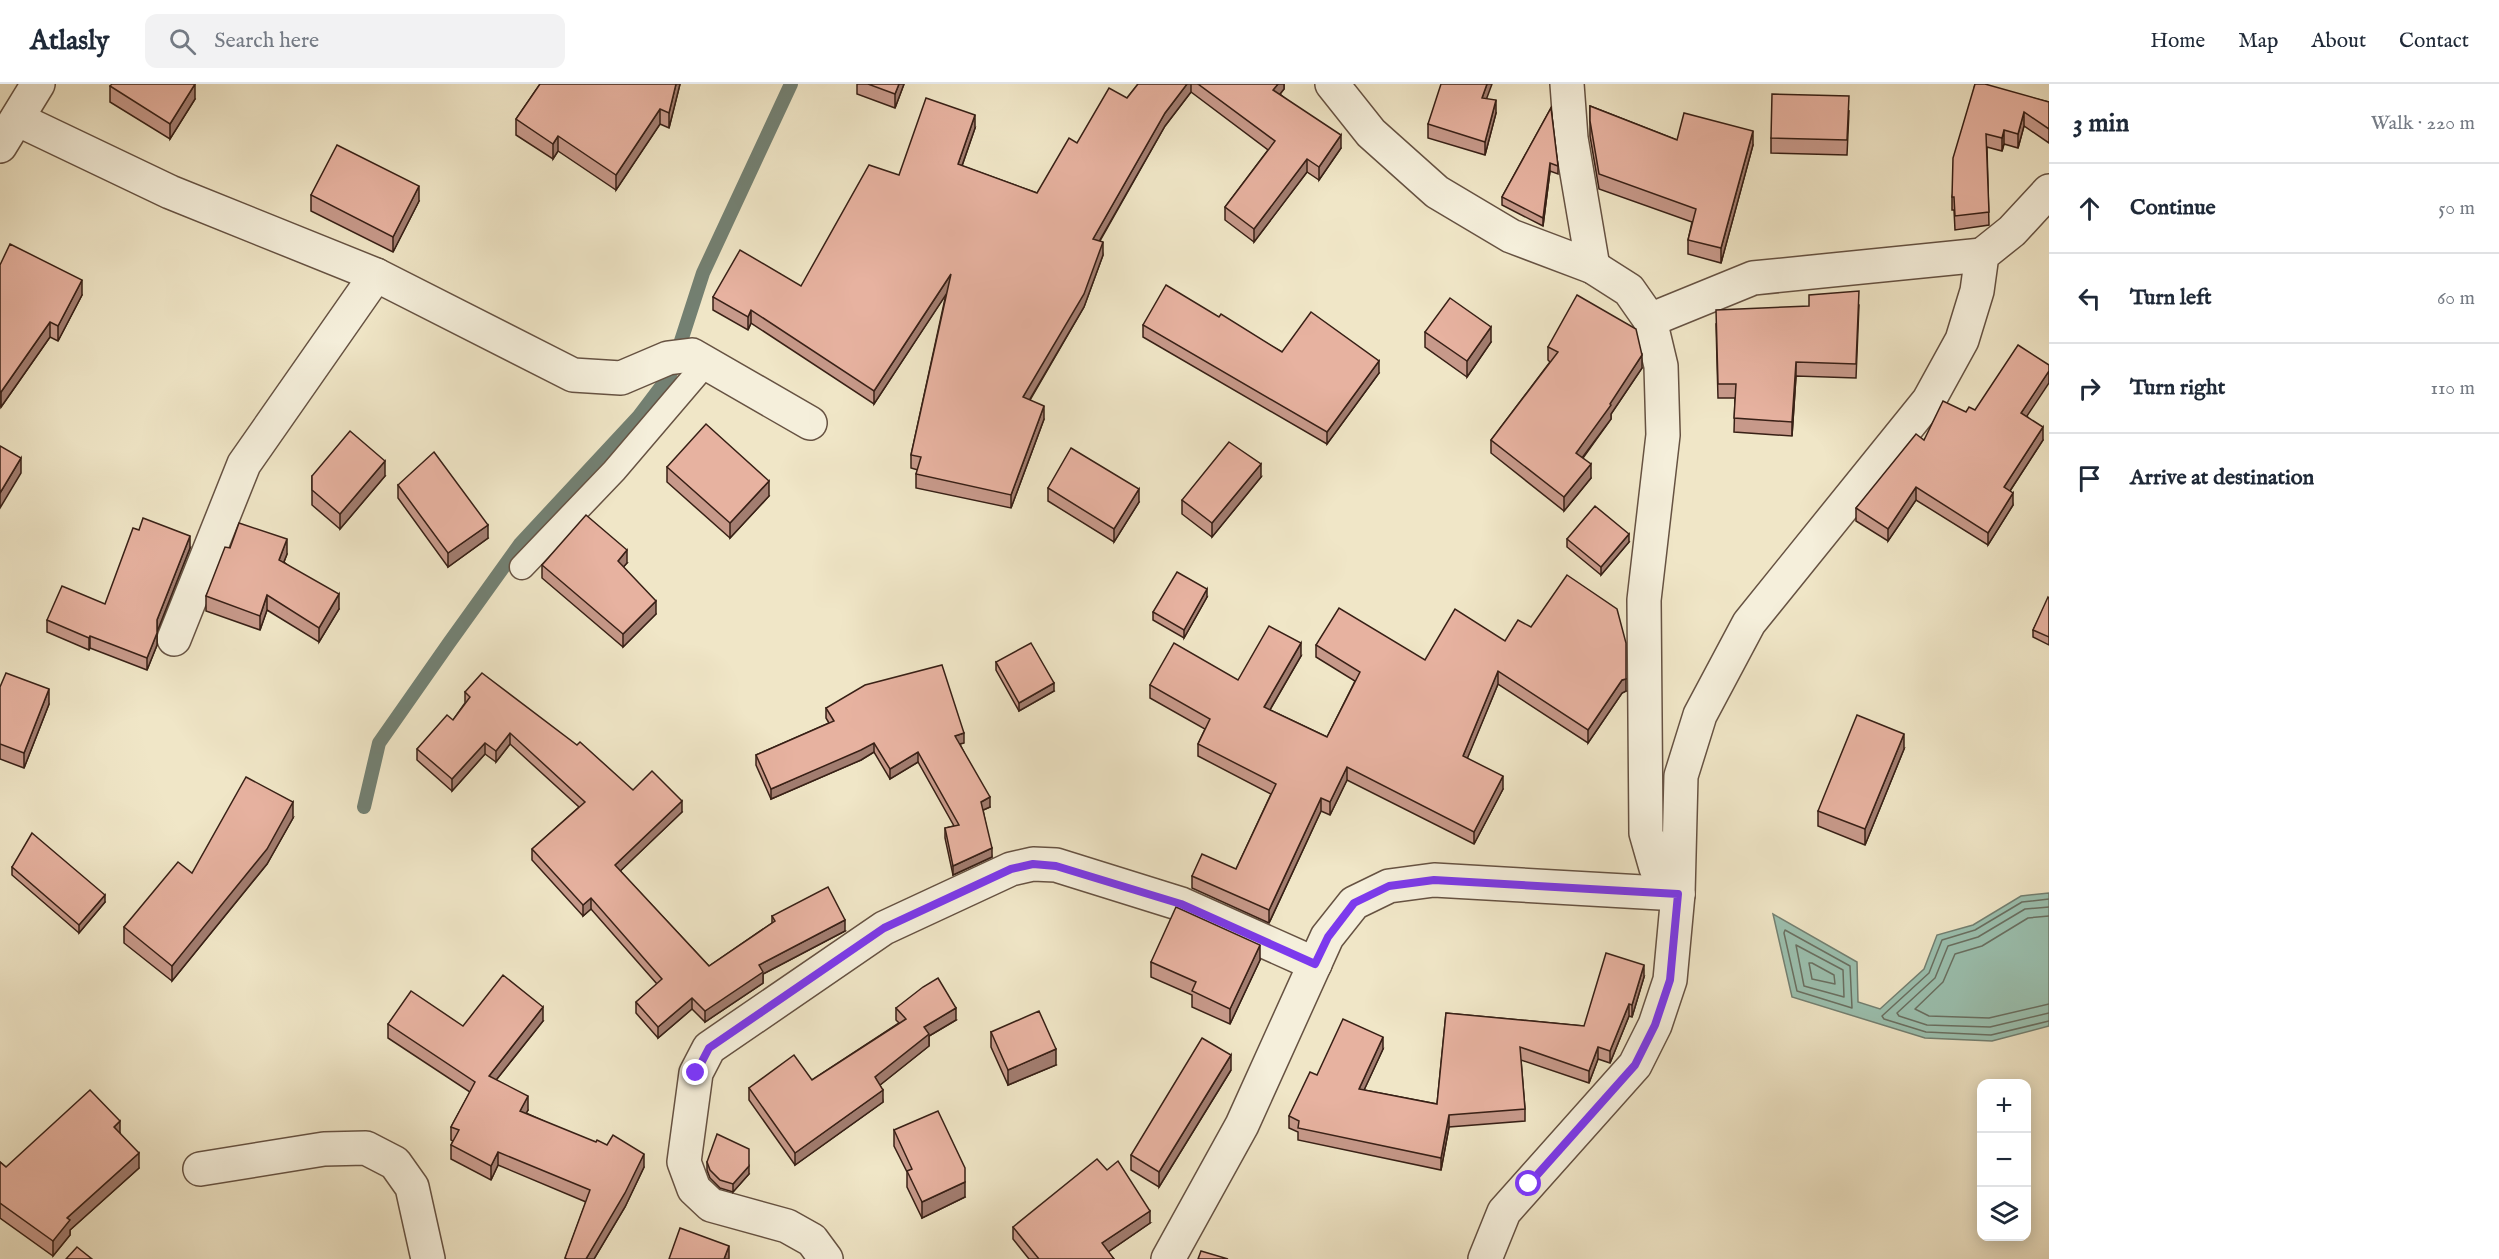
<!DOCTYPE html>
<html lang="en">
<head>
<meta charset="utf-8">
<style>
	body { margin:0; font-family:"IM FELL English",serif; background:#f2f2f3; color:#1f2937 }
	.controls { position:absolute; right:18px; bottom:18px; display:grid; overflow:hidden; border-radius:12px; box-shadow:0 3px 15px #0003 }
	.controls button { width:54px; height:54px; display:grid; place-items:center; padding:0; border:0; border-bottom:2px solid #e0e1e3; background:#fff; color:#1f2937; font:30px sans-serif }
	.stop { position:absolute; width:18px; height:18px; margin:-14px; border:4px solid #7c3aed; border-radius:50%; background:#fff }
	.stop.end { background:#7c3aed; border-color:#fff; box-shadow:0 2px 6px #0008 }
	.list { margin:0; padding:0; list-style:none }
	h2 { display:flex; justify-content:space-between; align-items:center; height:78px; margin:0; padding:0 24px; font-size:26px }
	h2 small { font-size:20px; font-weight:400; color:#747a83 }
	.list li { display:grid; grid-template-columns:39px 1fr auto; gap:18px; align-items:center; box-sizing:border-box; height:90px; padding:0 24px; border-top:2px solid #e0e1e3 }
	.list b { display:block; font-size:22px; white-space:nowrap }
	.list em { font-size:20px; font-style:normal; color:#747a83 }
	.icon { flex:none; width:33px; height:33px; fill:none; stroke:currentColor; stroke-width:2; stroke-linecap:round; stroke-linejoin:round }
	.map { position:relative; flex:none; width:2049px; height:1175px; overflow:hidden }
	header { display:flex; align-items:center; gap:36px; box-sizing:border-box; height:84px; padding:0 30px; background:#fff; border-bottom:2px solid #e0e1e3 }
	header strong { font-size:28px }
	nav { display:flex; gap:33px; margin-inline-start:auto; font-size:21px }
	.search { width:420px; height:54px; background:#f2f2f3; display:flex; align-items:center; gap:15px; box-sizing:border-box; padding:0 21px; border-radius:12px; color:#747a83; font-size:22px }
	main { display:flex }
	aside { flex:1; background:#fff }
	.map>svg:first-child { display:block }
</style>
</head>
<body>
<header>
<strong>Atlasly</strong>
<div class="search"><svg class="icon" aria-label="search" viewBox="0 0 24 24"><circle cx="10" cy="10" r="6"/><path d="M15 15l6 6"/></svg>Search here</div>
<nav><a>Home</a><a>Map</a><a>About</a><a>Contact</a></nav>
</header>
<main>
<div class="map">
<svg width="2049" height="1175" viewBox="0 0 2049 1175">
	<rect width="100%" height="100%" fill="#f0e6c7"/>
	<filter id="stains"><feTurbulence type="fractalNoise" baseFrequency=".00333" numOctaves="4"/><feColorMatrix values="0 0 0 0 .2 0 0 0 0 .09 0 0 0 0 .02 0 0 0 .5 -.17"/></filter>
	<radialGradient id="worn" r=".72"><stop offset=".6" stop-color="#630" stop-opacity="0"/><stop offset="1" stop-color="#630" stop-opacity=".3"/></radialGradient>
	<path fill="#9bc0af" stroke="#738072" stroke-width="1.5" d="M2049 809V942L1992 957 1925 954 1792 913 1773 830 1857 878 1858 918 1880 925 1924 885 1937 851 1973 841 2021 812Z"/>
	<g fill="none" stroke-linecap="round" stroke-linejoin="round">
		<g stroke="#6a7062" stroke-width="1.5">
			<path d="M2049 815 2022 818 1975 846 1942 856 1929 889 1882 932 1884 935 1926 948 1991 951 2049 937"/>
			<path d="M2049 823 2025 825 1978 853 1948 862 1935 894 1897 929 1899 932 1927 941 1990 943 2049 929"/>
			<path d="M2049 832 2028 834 1982 862 1955 870 1943 898 1915 925 1929 932 1989 934 2049 920"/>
			<path d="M1785 846 1850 882 1852 924 1797 907 1784 849Z"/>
			<path d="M1796 861 1843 886 1844 913 1804 902Z"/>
			<path d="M1809 879H1812L1834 891 1835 900 1812 895Z"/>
		</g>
		<path stroke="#738072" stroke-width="14" d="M364 723 379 659 449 559 520 460 639 332 670 291 703 189 791 0"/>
		<defs>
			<path id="lane" d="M522 483 614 387 707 278"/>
			<g id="street">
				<path d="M1332 0 1371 49 1437 108 1511 152 1593 183 1629 206 1650 236 1661 282 1663 351 1644 516 1646 749 1656 784 1678 810"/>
				<path d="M1567 0 1571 54 1593 183"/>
				<path d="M17 35 170 108 376 191 573 291 621 294 668 274 692 271 810 339"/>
				<path d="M0 62 38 0"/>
				<path d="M1650 236 1753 194 1982 171"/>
				<path d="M174 555 244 380 376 191"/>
				<path d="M200 1085 324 1065 366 1064 395 1079 412 1103 428 1175"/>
				<path d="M826 1175 812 1156 787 1142 711 1121 694 1105 684 1078 696 989 709 964 884 844 1011 785 1033 780 1056 781 1181 820 1315 880"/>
				<path d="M1168 1175 1242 1041 1327 853 1354 819 1389 802 1434 796 1678 810"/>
				<path d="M1485 1175 1504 1128 1635 981 1655 941 1670 896 1678 810 1681 692 1700 631 1749 539 1929 316 1962 256 1977 207 1982 171 2012 147 2049 107"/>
			</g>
		</defs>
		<use href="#lane" stroke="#665242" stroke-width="27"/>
		<use href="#street" stroke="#665242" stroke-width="36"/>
		<use href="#lane" stroke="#f5efdb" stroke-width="24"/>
		<use href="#street" stroke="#f5efdb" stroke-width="33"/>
	</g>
	<g fill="#c7998a" stroke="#382016" stroke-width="1.5">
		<path d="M540 0H680L669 44 660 40 616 106 558 67 553 75 516 51V35Z"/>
		<path d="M857 0H904L895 24 857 10Z"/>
		<path d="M1138 0H1284V5L1280 10 1341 64 1319 96 1307 88 1254 158 1225 136V123L1268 66 1191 8 1165 42 1100 157 1103 171 1084 223 1030 316 1044 335 1011 424 916 404V390L918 386 911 384V371L946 210 874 320 751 239 748 246 713 226V213L801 202 899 91 975 44 962 82 1037 109 1077 59 1127 14Z"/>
		<path d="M1975 0 2049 18V59L2024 42 2018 64 2004 60 2002 67 1987 63 1989 141 1955 146 1954 126H1952V113Z"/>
		<path d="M110 2 195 15 170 55 110 18Z"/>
		<path d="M1590 22 1677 56 1753 61 1721 179 1688 170V156L1692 138 1599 105 1590 52Z"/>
		<path d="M1551 24 1558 82V90L1550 87 1543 142 1502 121V113Z"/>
		<path d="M1849 27 1847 71 1771 69V54Z"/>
		<path d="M1496 29 1485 71 1428 54V40Z"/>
		<path d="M311 111 419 117 393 168 311 127Z"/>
		<path d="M0 181 82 211 58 257 50 253 1 323 0 322Z"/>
		<path d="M1859 221 1856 294 1796 292 1792 352 1734 348 1735 314H1718L1716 240Z"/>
		<path d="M1219 233 1282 268 1379 289 1327 360 1143 253V241Z"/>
		<path d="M1425 248 1491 258 1467 293 1425 263Z"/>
		<path d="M1548 263 1642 284 1611 330V335L1583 374 1591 394 1564 427 1491 369V356L1550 278 1548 276Z"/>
		<path d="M1975 326 2027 332 2043 356 2010 407 2013 421 1988 461 1916 416 1888 457 1856 437V424L1924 356Z"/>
		<path d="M667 383 769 412 730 454 667 398Z"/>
		<path d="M312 392H385L340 445 312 421Z"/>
		<path d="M1261 393 1212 453 1182 430V416Z"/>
		<path d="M398 401 488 454 448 483 398 414Z"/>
		<path d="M1048 404 1139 418 1114 458 1048 417Z"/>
		<path d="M1567 455 1629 458 1601 491 1567 463Z"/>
		<path d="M190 464 157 547V561L147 586 90 564 89 566 47 548V536L105 520Z"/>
		<path d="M230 464 287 470 284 478 339 525 319 558 267 526 260 546 206 527V512Z"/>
		<path d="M627 479 623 483 656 530 623 563 542 494V481Z"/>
		<path d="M1207 513 1184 554 1153 536V528Z"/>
		<path d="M2049 514V561L2033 553V546Z"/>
		<path d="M1505 557 1626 607 1622 609 1588 659 1498 600 1467 674 1503 705 1474 760 1347 696 1330 731 1321 727 1269 839 1192 804V792L1236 785 1271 710 1198 672V660L1205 645 1150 614V601L1238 596 1301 572 1270 626 1327 653 1355 597 1316 573V561L1425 576Z"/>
		<path d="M996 578 1054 607 1019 627 996 586Z"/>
		<path d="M0 603 49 620 24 684 0 675Z"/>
		<path d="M465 608 633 706 682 728 620 787 709 882 772 839V832L845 847 763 890V899L705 938 692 925 658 954 636 929V918L657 900 591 825 583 832 532 776V765L579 723 510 660 496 678 485 670 452 707 417 676V665L453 636 465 619Z"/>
		<path d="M826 624 964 659 960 660 990 723 983 726 992 773 953 791 945 754V744L954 742 918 678 890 695 874 668 861 676 771 715 756 681V671L829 639 826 634Z"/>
		<path d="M1904 665 1865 761 1818 742V727Z"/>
		<path d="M293 734 267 780 172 897 124 859V843L192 789Z"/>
		<path d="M12 783 105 818 79 849 12 791Z"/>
		<path d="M1260 876 1230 940 1192 923V911L1151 893V878Z"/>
		<path d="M1644 893 1632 933 1629 932 1610 979 1598 975 1589 999 1521 976 1525 1025V1037L1449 1043 1441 1086 1298 1056V1048L1289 1044V1032L1317 991 1383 965 1364 1006 1437 1020 1446 929 1584 942Z"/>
		<path d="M896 924 956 936 929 952V962L880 1001 883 1018 795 1081 749 1016V1004L812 996 899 939 896 936Z"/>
		<path d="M543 937 496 996 528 1026 526 1029 644 1083 625 1123 594 1175H565L586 1118 498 1081 491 1096 451 1075V1061L453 1057 451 1056V1043L470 1008 388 954V940L463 942Z"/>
		<path d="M991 948 1056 981 1008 1001 991 963Z"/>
		<path d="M1231 986 1159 1103 1131 1086V1071Z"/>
		<path d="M894 1046 965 1113 922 1134 907 1103V1088L894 1062Z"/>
		<path d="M120 1049 139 1084 70 1146V1151L53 1172 0 1134V1078L6 1083Z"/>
		<path d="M707 1078 749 1090 733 1108 720 1104 710 1094 707 1086Z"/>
		<path d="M1150 1139 1108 1168 1114 1175H1029L1013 1155V1143Z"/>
	</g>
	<g fill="#a27d70" stroke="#382016" stroke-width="1.5">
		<path d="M195 0V15L170 55V40Z"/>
		<path d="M676 0H680L669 44V29Z"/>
		<path d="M899 0H904L895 24V10Z"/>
		<path d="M1187 0H1191V8L1165 42 1093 168V155L1165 29Z"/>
		<path d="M1278 0H1284V5L1273 19V6Z"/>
		<path d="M1487 0H1492L1482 27V14Z"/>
		<path d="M1496 16V29L1485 71V58Z"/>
		<path d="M660 25V40L616 106V91Z"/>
		<path d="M2024 28V42L2018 64V50Z"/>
		<path d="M975 31V44L958 93V80Z"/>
		<path d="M2004 46V60L2002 67V54Z"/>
		<path d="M1753 47V61L1721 179V164Z"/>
		<path d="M1341 51V64L1319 96V83Z"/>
		<path d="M558 52V67L553 75V60Z"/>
		<path d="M1307 75V88L1254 158V145Z"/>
		<path d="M1550 79V87L1543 142V134Z"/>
		<path d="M419 102V117L393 168V153Z"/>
		<path d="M1103 158V171L1084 223 1023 327V313Z"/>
		<path d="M951 190V203L874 320V307Z"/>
		<path d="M82 196V211L58 257V242Z"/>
		<path d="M751 226V239L748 246V233Z"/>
		<path d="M50 238V253L1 323V308Z"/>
		<path d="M1491 243V258L1467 293V277Z"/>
		<path d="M1642 271V284L1611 330V335L1576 382V369Z"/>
		<path d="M1379 277V289L1327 360V348Z"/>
		<path d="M1796 278V292L1792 352V338Z"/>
		<path d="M2049 287V299L2021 341V329Z"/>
		<path d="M1044 322V335L1011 424V411Z"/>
		<path d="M2043 343V356L2004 416V403Z"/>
		<path d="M21 374V389L0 424V409Z"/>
		<path d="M385 377V392L340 445V430Z"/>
		<path d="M1261 380V393L1212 453V439Z"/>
		<path d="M1591 380V394L1564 427V413Z"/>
		<path d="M769 397V412L730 454V439Z"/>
		<path d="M1916 403V416L1888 457V445Z"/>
		<path d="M1139 405V418L1114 458V445Z"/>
		<path d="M2013 409V421L1988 461V449Z"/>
		<path d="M488 441V454L448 483V469Z"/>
		<path d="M1629 450V458L1601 491V483Z"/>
		<path d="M190 452V464L157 548V536Z"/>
		<path d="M287 455V470L279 490V476Z"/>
		<path d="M627 466V479L618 489V477Z"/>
		<path d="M1207 505V513L1184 554V546Z"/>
		<path d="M339 510V525L319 558V544Z"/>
		<path d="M267 511V526L260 546V532Z"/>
		<path d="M656 517V530L623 563V550Z"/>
		<path d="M157 549V561L147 586V574Z"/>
		<path d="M90 552V564L89 566V554Z"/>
		<path d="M1301 559V572L1264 636V623Z"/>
		<path d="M1498 587V600L1463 685V672Z"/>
		<path d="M1626 595V607L1622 609 1588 659V646L1622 596Z"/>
		<path d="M1054 599V607L1019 627V619Z"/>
		<path d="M49 605V620L24 684V669Z"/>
		<path d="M510 649V660L496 678V667Z"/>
		<path d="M964 649V659L955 661V652Z"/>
		<path d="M1904 650V665L1865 761V745Z"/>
		<path d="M485 659V670L452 707V695Z"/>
		<path d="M874 659V668L861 676 771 715V705Z"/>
		<path d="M918 668V678L890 695V685Z"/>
		<path d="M1347 683V696L1330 731V718Z"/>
		<path d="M1503 692V705L1474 760V748Z"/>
		<path d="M990 713V723L981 727V718Z"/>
		<path d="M1321 714V727L1269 839V826Z"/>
		<path d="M682 717V728L615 792V781Z"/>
		<path d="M293 718V734L267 780 172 897V882Z"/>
		<path d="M992 764V773L953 791V782Z"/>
		<path d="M105 811V818L79 849V841Z"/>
		<path d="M591 814V825L583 832V821Z"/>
		<path d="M845 836V847L763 890V899L705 938V927L759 881Z"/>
		<path d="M1260 861V876L1230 940V925Z"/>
		<path d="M1644 881V893L1632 933V921Z"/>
		<path d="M692 914V925L658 954V943Z"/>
		<path d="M1629 920V932L1610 979V967Z"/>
		<path d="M543 923V937L489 1005V992Z"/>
		<path d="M956 924V936L929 952V962L875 1005V993L924 943Z"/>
		<path d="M1383 953V965L1359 1017V1005Z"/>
		<path d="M1598 963V975L1589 999V987Z"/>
		<path d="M1056 965V981L1008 1001V986Z"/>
		<path d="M1231 971V986L1159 1103V1088Z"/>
		<path d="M883 1006V1018L795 1081V1069Z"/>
		<path d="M528 1012V1026L520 1040V1027Z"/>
		<path d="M1449 1031V1043L1441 1086V1074Z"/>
		<path d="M120 1037V1052L114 1043Z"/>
		<path d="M498 1068V1081L491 1096V1082Z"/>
		<path d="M139 1069V1084L70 1146V1151L53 1172V1157L67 1134Z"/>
		<path d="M644 1070V1083L625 1123 594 1175H586Z"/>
		<path d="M749 1082V1090L733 1108V1100Z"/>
		<path d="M965 1098V1113L922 1134V1118Z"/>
		<path d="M1150 1127V1139L1102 1172V1159Z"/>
		<path d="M729 1162V1175H724Z"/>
	</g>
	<g fill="#e7b2a0" stroke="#382016" stroke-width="1.5">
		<path d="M112 0H195L170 40 110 2Z"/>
		<path d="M540 0H676L669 29 660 25 616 91 558 52 553 60 516 35Z"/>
		<path d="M868 0H899L895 10Z"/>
		<path d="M1138 0H1187L1165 29 1093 155 1103 158 1084 210 1023 313 1044 322 1011 411 916 390 921 373 911 371 951 190 874 307 751 226 748 233 713 213 740 166 801 202 869 81 899 91 926 14 975 31 958 80 1037 109 1069 54 1077 59 1109 4 1127 14Z"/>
		<path d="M1198 0H1278L1273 6 1341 51 1319 83 1307 75 1254 145 1225 123 1275 57Z"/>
		<path d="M1441 0H1487L1482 14 1496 16 1485 58 1428 40Z"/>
		<path d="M1975 0H1985L2049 18V45L2024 28 2018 50 2004 46 2002 54 1986 50 1989 128 1955 132 1954 113H1952L1953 74Z"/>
		<path d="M1772 10 1849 12 1847 56 1771 54Z"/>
		<path d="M1590 22 1677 56 1684 29 1753 47 1721 164 1688 156 1696 125 1599 90 1590 37Z"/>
		<path d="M1551 24 1558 82 1550 79 1543 134 1502 113Z"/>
		<path d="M337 61 419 102 393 153 311 111Z"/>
		<path d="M10 160 82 196 58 242 50 238 1 308 0 307V181Z"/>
		<path d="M1166 201 1219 233 1221 230 1282 268 1311 228 1379 277 1327 348 1143 241Z"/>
		<path d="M1859 207 1856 280 1796 278 1792 338 1734 334 1736 300H1718L1716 226 1809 222V211Z"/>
		<path d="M1577 211 1636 245 1642 271 1610 320 1611 321 1576 369 1591 380 1564 413 1491 356 1558 268 1548 263Z"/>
		<path d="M1450 214 1491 243 1467 277 1425 248Z"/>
		<path d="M2018 261 2049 281V287L2021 329 2043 343 2004 403 2013 409 1988 449 1916 403 1888 445 1856 424 1916 350 1924 356 1943 317 1966 328 1969 323 1975 326Z"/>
		<path d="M706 340 769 397 730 439 667 383Z"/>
		<path d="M350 347 385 377 340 430 312 406V392Z"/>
		<path d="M1229 358 1261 380 1212 439 1182 416Z"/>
		<path d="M0 362 21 374 0 409Z"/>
		<path d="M1071 364 1139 405 1114 445 1048 404Z"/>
		<path d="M434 368 488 441 448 469 398 401Z"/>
		<path d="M1595 422 1629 450 1601 483 1567 455Z"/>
		<path d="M586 431 627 466 618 477 656 517 623 550 542 481Z"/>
		<path d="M143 434 190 452 157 536V549L147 574 90 552 89 554 47 536 62 502 105 520 133 444 139 446Z"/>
		<path d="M239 439 287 455 279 476 339 510 319 544 267 511 260 532 206 512 225 463 230 464Z"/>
		<path d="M1177 488 1207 505 1184 546 1153 528Z"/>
		<path d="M1567 491 1617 525 1626 559V595L1622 596 1588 646 1498 587 1463 672 1503 692 1474 748 1347 683 1330 718 1321 714 1269 826 1192 792 1202 770 1236 785 1276 700 1198 660 1210 635 1150 601 1174 559 1238 596 1269 542 1301 559 1264 623 1327 653 1360 588 1316 561 1339 524 1425 576 1455 525 1505 557 1518 536 1531 543Z"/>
		<path d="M2048 513 2049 514V553L2033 546Z"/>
		<path d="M1031 559 1054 599 1019 619 996 578Z"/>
		<path d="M942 581 964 649 955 652 990 713 981 718 992 764 953 782 945 744 959 741 918 668 890 685 874 659 861 666 771 705 756 671 834 637 826 624 865 601Z"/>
		<path d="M6 589 49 605 24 669 0 660V603Z"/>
		<path d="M482 589 577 661 580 658 633 706 652 687 682 717 615 781 709 882 775 837 772 832 828 803 845 836 759 881 763 888 705 927 692 914 658 943 636 918 662 895 591 814 583 821 532 765 585 718 510 649 496 667 485 659 452 695 417 665 447 631 453 636 470 613 465 608Z"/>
		<path d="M1857 631 1904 650 1865 745 1818 727Z"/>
		<path d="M246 693 293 718 267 765 172 882 124 843 178 778 192 789Z"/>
		<path d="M32 749 105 811 79 841 12 783Z"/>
		<path d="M1176 823 1260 861 1230 925 1192 907 1196 898 1151 878Z"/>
		<path d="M1606 869 1644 881 1632 921 1629 920 1610 967 1598 963 1589 987 1520 963 1525 1025 1449 1031 1441 1074 1298 1044 1299 1037 1289 1032 1310 988 1317 991 1343 935 1383 953 1359 1005 1437 1020 1446 929 1584 942Z"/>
		<path d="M503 891 543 923 489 992 528 1012 520 1027 596 1058 597 1056 607 1061 613 1051 644 1070 625 1109 586 1175H567L565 1174 590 1106 498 1068 491 1082 451 1061 459 1046 451 1043 475 998 388 940 411 907 463 942Z"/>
		<path d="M938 894 956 924 924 943 929 950 875 993 883 1006 795 1069 749 1004 794 971 812 996 906 935 896 924 923 903Z"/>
		<path d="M1039 927 1056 965 1008 986 991 948Z"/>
		<path d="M1202 954 1231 971 1159 1088 1131 1071Z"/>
		<path d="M90 1006 120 1037 114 1043 139 1069 67 1134 70 1136 53 1157 0 1119V1078L6 1083Z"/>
		<path d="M938 1027 965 1084V1098L922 1118 907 1087 912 1085 894 1046Z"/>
		<path d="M717 1050 749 1065V1082L733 1100 720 1096 710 1086 707 1078Z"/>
		<path d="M1097 1075 1107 1086 1118 1077 1150 1127 1102 1159 1114 1175H1039L1013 1143Z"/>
		<path d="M680 1144 729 1162 724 1175H669Z"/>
		<path d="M77 1163 92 1175H66Z"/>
		<path d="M1201 1167 1228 1175H1198Z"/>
	</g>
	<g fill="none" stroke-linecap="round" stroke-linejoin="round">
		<path stroke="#7c3aed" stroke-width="8" d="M696 989 709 964 884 844 1011 785 1033 780 1056 782 1181 820 1315 880 1328 853 1354 819 1389 802 1434 796 1678 810 1670 896 1655 941 1635 981 1529 1100"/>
	</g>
	<rect width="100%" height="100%" filter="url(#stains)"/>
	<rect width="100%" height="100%" fill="url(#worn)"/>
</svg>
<div class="controls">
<button>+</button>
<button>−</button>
<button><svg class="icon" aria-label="layers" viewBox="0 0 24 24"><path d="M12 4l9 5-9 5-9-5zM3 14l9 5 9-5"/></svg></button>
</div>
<div class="stop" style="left:1529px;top:1100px"></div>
<div class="stop end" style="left:696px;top:989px"></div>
</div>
<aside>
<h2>3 min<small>Walk · 220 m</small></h2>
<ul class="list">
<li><svg class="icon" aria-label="ahead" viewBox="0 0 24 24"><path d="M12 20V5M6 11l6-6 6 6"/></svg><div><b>Continue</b></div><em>50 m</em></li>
<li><svg class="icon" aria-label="left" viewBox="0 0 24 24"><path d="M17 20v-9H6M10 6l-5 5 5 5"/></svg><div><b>Turn left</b></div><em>60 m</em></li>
<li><svg class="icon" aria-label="right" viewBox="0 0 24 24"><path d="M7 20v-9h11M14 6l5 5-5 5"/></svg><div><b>Turn right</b></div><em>110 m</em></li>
<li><svg class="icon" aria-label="arrive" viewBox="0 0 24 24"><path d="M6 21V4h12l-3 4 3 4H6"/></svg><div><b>Arrive at destination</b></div></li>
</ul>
</aside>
</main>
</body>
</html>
